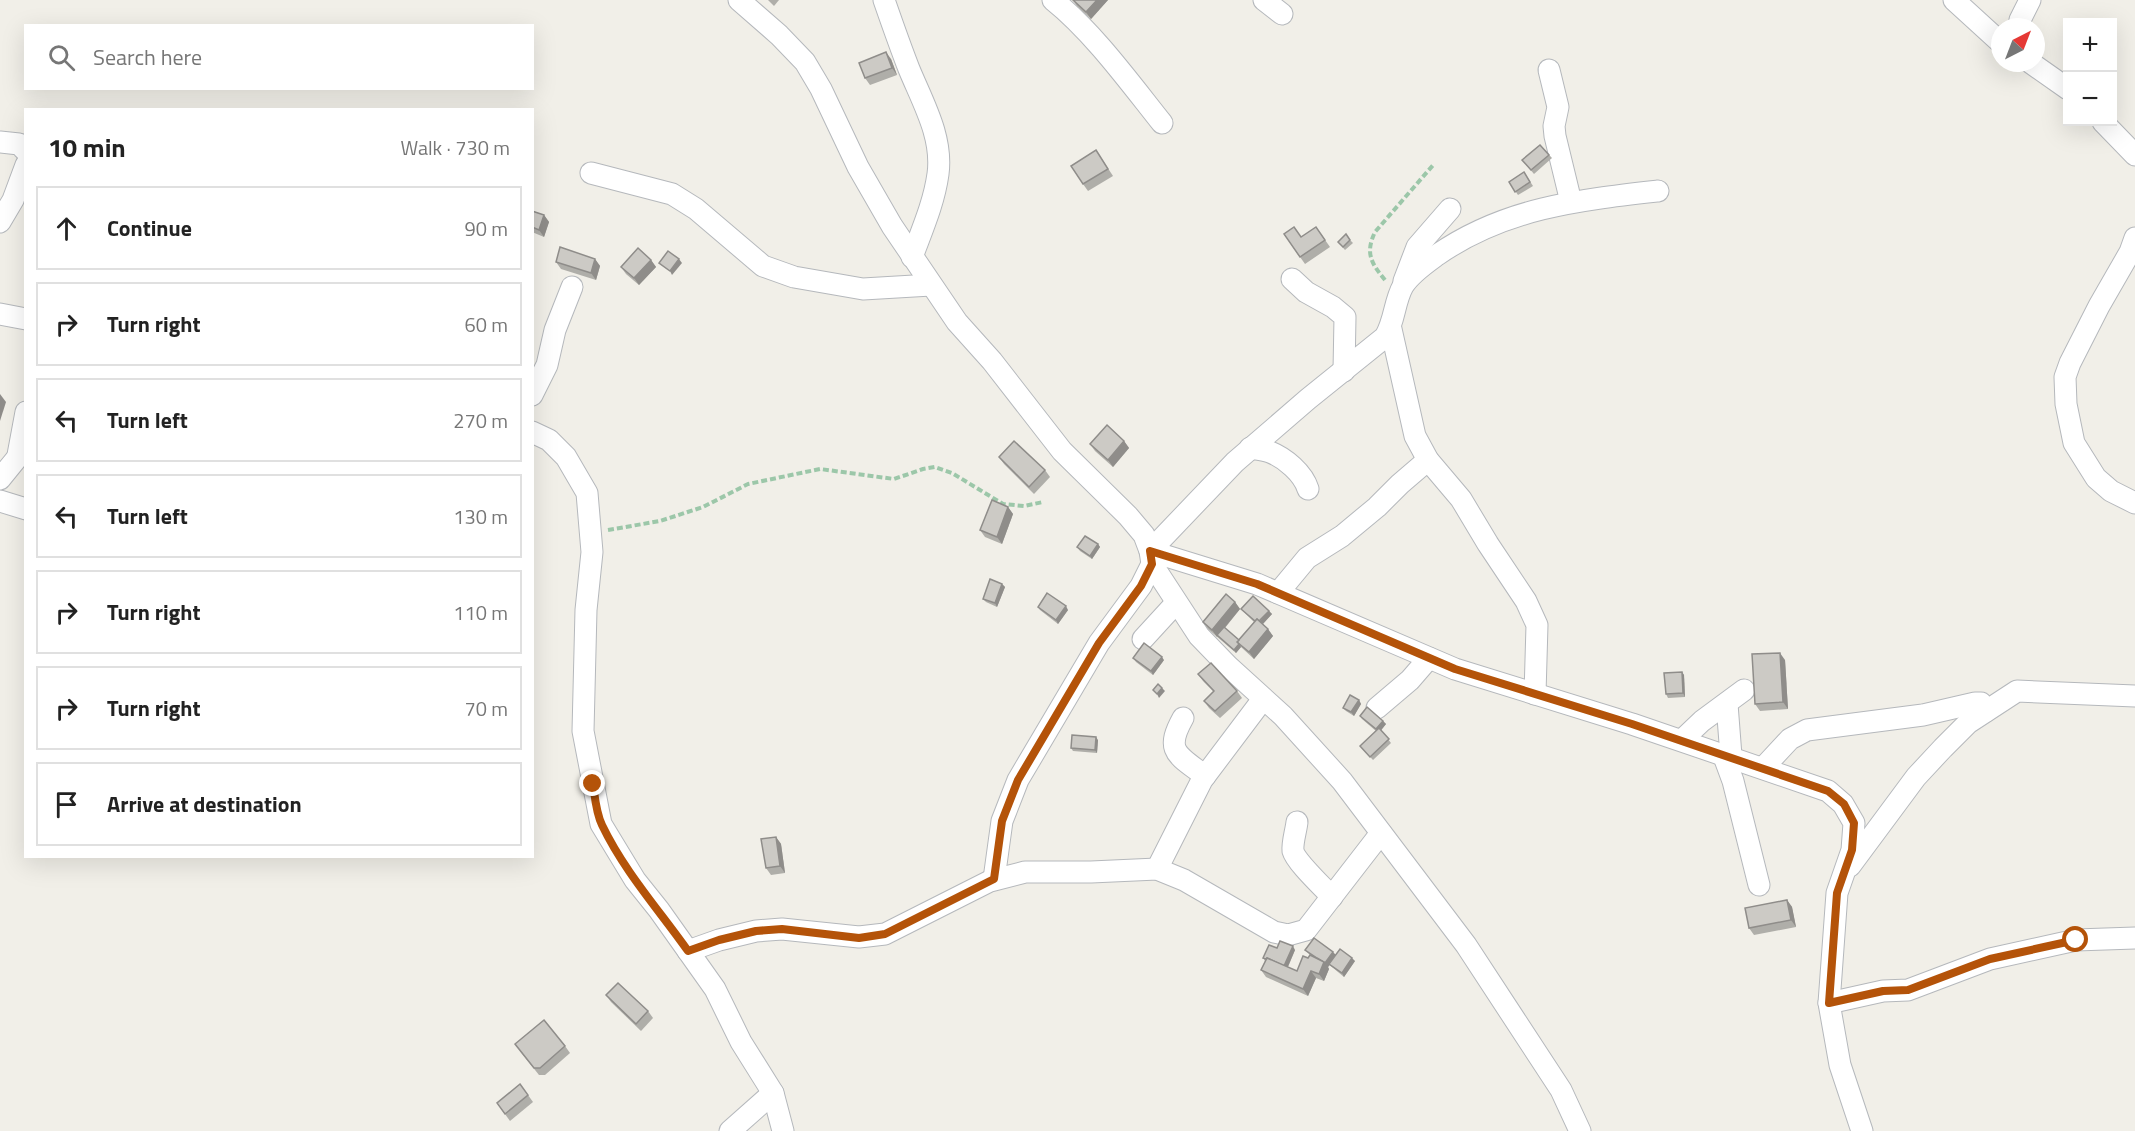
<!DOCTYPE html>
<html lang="en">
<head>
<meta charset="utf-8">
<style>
	body { margin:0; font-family:"Titillium Web",sans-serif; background:#f6f6f6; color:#222 }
	.controls { position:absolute; right:18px; top:18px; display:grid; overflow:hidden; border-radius:0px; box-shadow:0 6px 24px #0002 }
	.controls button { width:54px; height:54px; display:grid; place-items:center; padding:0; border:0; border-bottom:2px solid #e0e0e0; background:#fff; color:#222; font:30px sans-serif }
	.compass { position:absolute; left:1991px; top:18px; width:54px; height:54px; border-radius:50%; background:#fff; box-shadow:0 6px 24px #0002; rotate:42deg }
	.stop { position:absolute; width:18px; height:18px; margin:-14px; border:4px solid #b45309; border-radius:50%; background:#fff }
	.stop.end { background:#b45309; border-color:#fff; box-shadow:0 2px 6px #0008 }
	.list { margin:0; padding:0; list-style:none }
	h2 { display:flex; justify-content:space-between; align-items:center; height:78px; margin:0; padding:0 24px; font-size:26px }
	h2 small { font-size:20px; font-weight:400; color:#767676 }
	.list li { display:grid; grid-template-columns:39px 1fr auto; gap:18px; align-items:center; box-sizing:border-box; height:84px; margin:0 12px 12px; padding:0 12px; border:2px solid #e0e0e0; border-radius:0px }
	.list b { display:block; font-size:22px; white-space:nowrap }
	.list em { font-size:20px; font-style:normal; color:#767676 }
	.icon { flex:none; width:33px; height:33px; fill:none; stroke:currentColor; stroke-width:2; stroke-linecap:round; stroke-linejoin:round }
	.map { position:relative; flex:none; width:2135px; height:1131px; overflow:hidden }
	.search { position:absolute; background:#fff; box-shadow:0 6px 24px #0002; left:24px; top:24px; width:510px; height:66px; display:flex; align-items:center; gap:15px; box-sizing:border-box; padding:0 21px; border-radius:0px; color:#767676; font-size:22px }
	.panel { position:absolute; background:#fff; box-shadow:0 6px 24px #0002; left:24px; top:108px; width:510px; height:750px; border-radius:0px }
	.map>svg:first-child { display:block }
</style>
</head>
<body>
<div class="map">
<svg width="2135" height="1131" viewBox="0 0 2135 1131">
	<rect width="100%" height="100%" fill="#f1efe8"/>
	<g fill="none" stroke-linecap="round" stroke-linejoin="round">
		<defs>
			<g id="street">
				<path d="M739 0 779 35 805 62 821 89 858 167 892 226 957 322 992 361 1062 451 1128 516 1144 535 1150 551 1152 564 1141 586 1099 643 1018 780 1002 821 994 879"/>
				<path d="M884 0C892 23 900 46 909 69 923 103 943 137 938 174 934 203 922 230 912 257"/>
				<path d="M1053 0C1093 32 1130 83 1162 123"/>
				<path d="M1264 0 1282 14"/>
				<path d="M1954 0 2000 42"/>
				<path d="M2019 27 2020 20 2030 0"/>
				<path d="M2031 63 2068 89"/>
				<path d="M1549 70 1558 107 1554 126 1555 136 1571 202"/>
				<path d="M2103 122 2135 155"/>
				<path d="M0 142 19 144 26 151"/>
				<path d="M591 173 672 194 696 209 763 266 794 277 863 289 931 285"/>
				<path d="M1658 191C1578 200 1505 208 1437 255 1426 263 1410 274 1403 286 1394 302 1395 321 1385 337L1308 399 1235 462 1150 551 1257 584 1455 669 1632 724 1828 791 1843 804 1854 823 1852 850 1837 893 1829 1003 1840 1065 1862 1131"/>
				<path d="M0 222 13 200 26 165"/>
				<path d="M2135 238 2130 252 2099 306 2070 363 2065 377 2066 404 2074 443 2096 478 2111 491 2135 503"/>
				<path d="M1292 279 1306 292 1333 307 1345 317 1344 371"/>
				<path d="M1404 281 1417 247 1450 209"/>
				<path d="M0 314 26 319"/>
				<path d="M1391 329 1415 436 1428 460 1461 499 1488 544 1526 601 1537 625 1535 694"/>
				<path d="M532 395 547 365 555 330 572 287"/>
				<path d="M532 432 549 440 566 457 587 493 592 552 586 610 583 731 601 824 635 880 659 910 715 989 741 1042 773 1093 783 1131"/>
				<path d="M1250 448C1256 449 1264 450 1270 452 1285 458 1303 473 1308 489"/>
				<path d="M18 455 26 412"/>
				<path d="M0 479 26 447"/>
				<path d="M0 501 26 509"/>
				<path d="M1152 564 1199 636 1228 666 1283 716 1342 781 1466 945 1561 1090 1580 1131"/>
				<path d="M1278 593 1307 558 1342 536 1377 507 1400 484 1428 460"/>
				<path d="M1143 639 1176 603"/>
				<path d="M1727 704 1731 756"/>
				<path d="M1377 708 1410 680 1429 658"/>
				<path d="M1183 718C1164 752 1178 755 1205 776"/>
				<path d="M1682 740 1702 721 1744 690"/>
				<path d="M1723 754 1733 781 1759 885"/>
				<path d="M1763 768 1790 739 1807 730 1923 715 1975 703H1981L1986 711"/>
				<path d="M1297 822C1296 831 1292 843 1293 851 1296 862 1323 887 1332 897"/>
				<path d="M1850 866 1916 777 1943 748 1968 723 2017 691 2135 696"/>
				<path d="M1157 869 1202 780 1263 699"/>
				<path d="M688 951 719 940 756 931 782 929 859 937 885 934 990 881 1025 872H1091L1157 869 1184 880 1274 932 1288 935 1306 930 1381 833"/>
				<path d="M1829 1003 1883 991 1908 990 1990 959 2076 940 2135 938"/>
				<path d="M730 1131 773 1093"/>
			</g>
		</defs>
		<use href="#street" stroke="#b5b8bc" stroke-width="23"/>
		<g stroke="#9cc7a9" stroke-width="4" stroke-dasharray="6 3" stroke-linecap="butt">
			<path d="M1385 280C1371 263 1365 253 1375 232L1434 164"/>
			<path d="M608 530 660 521 703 507 748 484 820 469 894 479 923 469 935 467 952 473 1003 504 1024 506 1043 502"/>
		</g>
		<use href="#street" stroke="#fff" stroke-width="21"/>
	</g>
	<g fill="#afaea9">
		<path d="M768 0H779L774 6Z"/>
		<path d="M1073 0H1108L1091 19 1077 6Z"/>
		<path d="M891 59 897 75 870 85 865 78Z"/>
		<path d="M1540 145 1552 158 1534 174 1522 160Z"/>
		<path d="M1096 150 1113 176 1088 191 1083 184Z"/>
		<path d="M1524 172 1533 186 1518 195 1509 182Z"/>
		<path d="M532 211 544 215 549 222 544 237 532 232Z"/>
		<path d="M1316 227 1330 247 1305 264 1284 234 1301 237Z"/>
		<path d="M1350 240 1353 243 1345 250 1338 242Z"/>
		<path d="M595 259 600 266 596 280 561 269 556 262Z"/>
		<path d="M651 260 656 267 639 285 626 274 621 267Z"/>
		<path d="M1124 441 1129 448 1113 467 1095 451 1090 444Z"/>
		<path d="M999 457 1045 470 1050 477 1034 494 1004 464Z"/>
		<path d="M1008 507 1013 514 1002 544 985 537 980 530Z"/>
		<path d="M1098 544 1100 547 1092 559 1080 551 1077 547Z"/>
		<path d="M1002 584 1005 587 997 607 986 602 983 599Z"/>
		<path d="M1235 602 1240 609 1225 628 1239 640 1254 622 1241 609 1269 611 1272 614 1263 624 1273 636 1254 659 1241 647 1236 653 1208 629 1203 622Z"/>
		<path d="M1038 607 1068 610 1058 624 1040 610Z"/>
		<path d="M1133 658 1164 660 1153 675 1136 662Z"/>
		<path d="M1785 660 1788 709 1760 711 1755 704Z"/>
		<path d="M1682 672 1684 675 1685 697 1668 698 1666 694Z"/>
		<path d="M1198 674 1237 691 1242 698 1220 718 1209 708 1204 701 1214 692 1203 681Z"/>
		<path d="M1359 700 1361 704 1354 716 1346 711 1343 708Z"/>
		<path d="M1360 716 1383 721 1386 724 1381 730 1391 743 1373 760 1360 746 1376 731 1362 719Z"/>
		<path d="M1098 740 1097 753 1073 751 1071 748Z"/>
		<path d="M776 837 781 844 785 873 771 875 766 868Z"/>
		<path d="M1787 900 1792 907 1796 927 1754 935 1749 928Z"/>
		<path d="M1277 948 1295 950 1288 967 1297 971 1308 958 1310 955 1305 950 1335 955 1355 961 1344 977 1332 967 1330 965 1328 967 1329 969 1324 981 1316 978 1308 996 1266 977 1261 970 1265 961 1263 958Z"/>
		<path d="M606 995 648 1011 653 1018 641 1031 611 1002Z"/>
		<path d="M565 1046 570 1053 545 1075H539L520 1051Z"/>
		<path d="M528 1095 533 1102 510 1121 497 1103Z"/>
	</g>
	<g fill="#8f8d8a">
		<path d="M1097 0H1108L1091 19 1086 12Z"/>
		<path d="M886 52 891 59 897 75 892 68Z"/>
		<path d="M544 215 549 222 544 237 539 230Z"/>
		<path d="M595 259 600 266 596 280 591 273Z"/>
		<path d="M679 259 682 263 672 275 670 271Z"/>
		<path d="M651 260 656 267 639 285 634 278Z"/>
		<path d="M0 394 6 402 0 421Z"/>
		<path d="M1124 441 1129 448 1113 467 1108 460Z"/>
		<path d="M1008 507 1013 514 1002 544 997 537Z"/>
		<path d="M1098 544 1100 547 1092 559 1090 556Z"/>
		<path d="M1002 584 1005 587 997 607 995 603Z"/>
		<path d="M1235 602 1240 609 1217 637 1212 630Z"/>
		<path d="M1066 606 1068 610 1058 624 1056 620Z"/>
		<path d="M1269 611 1272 614 1260 627 1258 623Z"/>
		<path d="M1268 629 1273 636 1254 659 1249 652Z"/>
		<path d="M1239 644 1241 647 1236 653 1234 650Z"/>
		<path d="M1780 653 1785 660 1788 709 1783 702Z"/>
		<path d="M1162 657 1164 660 1153 675 1151 671Z"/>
		<path d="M1682 672 1684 675 1685 697 1683 693Z"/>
		<path d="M1162 688 1165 691 1159 698 1157 694Z"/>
		<path d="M1359 700 1361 704 1354 716 1351 712Z"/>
		<path d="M1383 721 1386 724 1379 733 1376 729Z"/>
		<path d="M1096 737 1098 740 1097 753 1095 750Z"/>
		<path d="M776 837 781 844 785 873 780 866Z"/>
		<path d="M1787 900 1792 907 1796 927 1791 920Z"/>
		<path d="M1293 946 1295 950 1286 971 1284 967Z"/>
		<path d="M1333 952 1336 955 1328 967 1329 969 1324 981 1319 974 1324 962Z"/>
		<path d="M1352 958 1355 961 1344 977 1342 973Z"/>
		<path d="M1311 971 1316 978 1308 996 1303 989Z"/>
	</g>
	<g fill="#cccac5" stroke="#8f8d8a" stroke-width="1.5">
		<path d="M1073 0H1097L1086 12Z"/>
		<path d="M886 52 892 68 865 78 859 63Z"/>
		<path d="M1540 145 1549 155 1531 170 1522 160Z"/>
		<path d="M1096 150 1108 169 1083 184 1071 166Z"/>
		<path d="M1524 172 1530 182 1515 192 1509 182Z"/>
		<path d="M532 211 544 215 539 230 532 227Z"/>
		<path d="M1294 227 1301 237 1316 227 1325 240 1300 257 1284 234Z"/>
		<path d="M1346 234 1350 240 1343 247 1338 242Z"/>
		<path d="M560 247 595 259 591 273 556 262Z"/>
		<path d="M638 248 651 260 634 278 621 267Z"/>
		<path d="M668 251 679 259 670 271 659 263Z"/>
		<path d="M1107 425 1124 441 1108 460 1090 444Z"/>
		<path d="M1014 441 1045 470 1029 487 999 457Z"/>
		<path d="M992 500 1008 507 997 537 980 530Z"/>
		<path d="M1085 536 1098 544 1090 556 1077 547Z"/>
		<path d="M990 579 1002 584 995 603 983 599Z"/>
		<path d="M1047 593 1066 606 1056 620 1038 607Z"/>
		<path d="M1226 594 1235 602 1212 630 1203 622Z"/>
		<path d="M1253 596 1269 611 1259 621 1257 619 1255 621 1241 609Z"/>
		<path d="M1257 619 1268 629 1249 652 1237 642Z"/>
		<path d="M1224 627 1239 640 1237 642 1239 644 1234 650 1217 635Z"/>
		<path d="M1144 643 1162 657 1151 671 1133 658Z"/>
		<path d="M1780 653 1783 702 1755 704 1752 654Z"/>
		<path d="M1211 663 1237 691 1215 711 1204 701 1214 691 1198 674Z"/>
		<path d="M1682 672 1683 693 1666 694 1664 673Z"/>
		<path d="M1158 684 1162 688 1157 694 1153 690Z"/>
		<path d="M1350 695 1359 700 1351 712 1343 708Z"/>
		<path d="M1367 707 1383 721 1376 729 1360 716Z"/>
		<path d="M1379 728 1389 739 1370 757 1360 746Z"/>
		<path d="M1072 735 1096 737 1095 750 1071 748Z"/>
		<path d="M776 837 780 866 766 868 761 839Z"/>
		<path d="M1787 900 1791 920 1749 928 1745 908Z"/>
		<path d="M1314 938 1333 952 1325 963 1324 962 1317 958 1305 950Z"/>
		<path d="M1280 941 1293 946 1284 966 1267 958 1266 959 1263 958 1269 945 1277 948Z"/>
		<path d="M1340 949 1352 958 1342 973 1329 964Z"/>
		<path d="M1310 955 1324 962 1319 974 1311 971 1303 989 1261 970 1267 958 1297 971 1303 956 1308 958Z"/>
		<path d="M618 983 648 1011 636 1024 606 995Z"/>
		<path d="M544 1020 565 1046 540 1068H534L515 1044Z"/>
		<path d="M520 1084 528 1095 505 1114 497 1103Z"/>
	</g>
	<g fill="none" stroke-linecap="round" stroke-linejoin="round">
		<path stroke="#b45309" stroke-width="8" d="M593 784C595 798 596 813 602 825 624 871 659 910 688 951L719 940 756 931 782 929 859 938 885 934 994 879 1002 821 1018 780 1099 643 1141 586 1152 564 1150 551 1257 584 1455 669 1632 724 1828 791 1844 804 1854 823 1852 850 1837 893 1829 1003 1883 991 1908 990 1990 959 2076 940"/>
	</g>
</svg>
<div class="controls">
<button>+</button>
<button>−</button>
</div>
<svg class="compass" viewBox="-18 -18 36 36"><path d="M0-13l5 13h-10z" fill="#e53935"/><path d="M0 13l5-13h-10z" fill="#767676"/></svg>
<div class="stop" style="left:2076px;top:940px"></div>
<div class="stop end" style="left:593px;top:784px"></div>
<div class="search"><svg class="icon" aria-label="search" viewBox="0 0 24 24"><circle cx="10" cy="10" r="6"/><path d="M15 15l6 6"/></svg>Search here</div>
<section class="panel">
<h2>10 min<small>Walk · 730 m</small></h2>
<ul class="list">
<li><svg class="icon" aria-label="ahead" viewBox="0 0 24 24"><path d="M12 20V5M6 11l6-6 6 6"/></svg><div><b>Continue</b></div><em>90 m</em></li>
<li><svg class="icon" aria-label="right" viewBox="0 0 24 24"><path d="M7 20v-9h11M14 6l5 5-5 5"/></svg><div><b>Turn right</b></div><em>60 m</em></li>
<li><svg class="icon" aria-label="left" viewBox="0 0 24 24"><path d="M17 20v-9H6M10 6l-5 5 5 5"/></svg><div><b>Turn left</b></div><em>270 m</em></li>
<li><svg class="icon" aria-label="left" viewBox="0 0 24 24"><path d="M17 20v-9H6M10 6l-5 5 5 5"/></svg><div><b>Turn left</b></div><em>130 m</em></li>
<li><svg class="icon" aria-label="right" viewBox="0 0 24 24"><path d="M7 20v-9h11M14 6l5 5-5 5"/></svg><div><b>Turn right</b></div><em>110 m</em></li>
<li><svg class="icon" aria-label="right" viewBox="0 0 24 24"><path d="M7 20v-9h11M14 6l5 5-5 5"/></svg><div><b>Turn right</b></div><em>70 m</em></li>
<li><svg class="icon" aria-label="arrive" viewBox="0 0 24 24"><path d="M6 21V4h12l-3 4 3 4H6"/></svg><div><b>Arrive at destination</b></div></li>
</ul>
</section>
</div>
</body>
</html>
